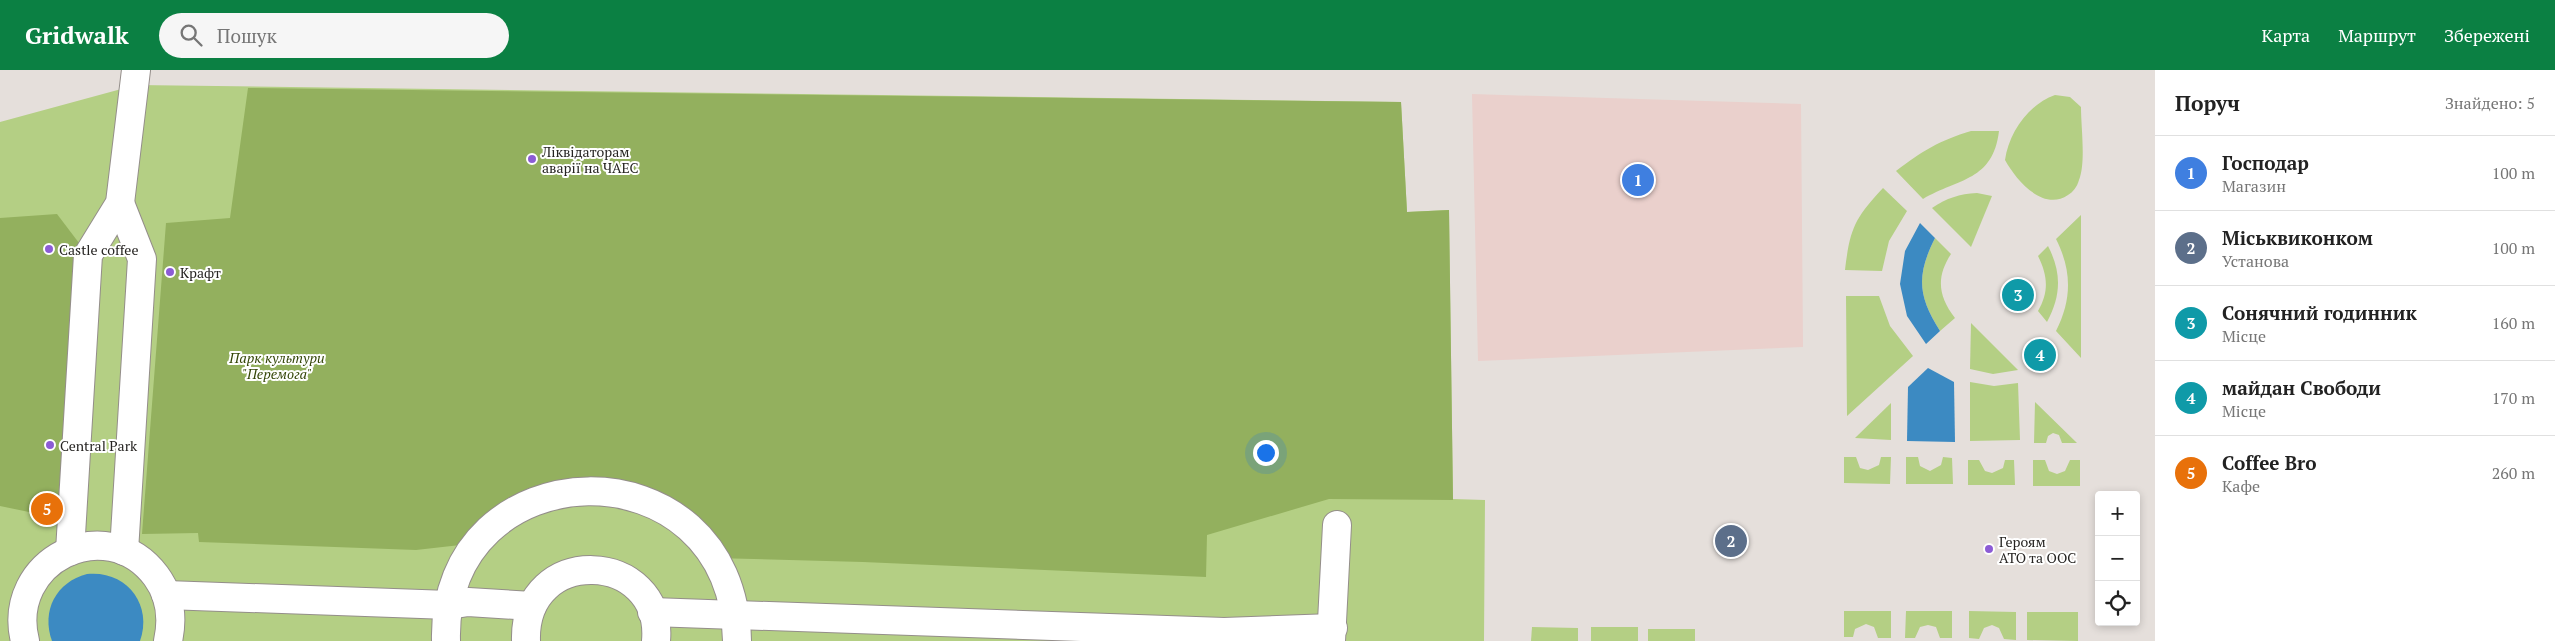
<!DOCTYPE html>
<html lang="uk">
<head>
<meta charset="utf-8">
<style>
	body { margin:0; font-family:"PT Serif",serif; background:#f6f6f6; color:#222 }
	.controls { position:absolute; right:15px; bottom:15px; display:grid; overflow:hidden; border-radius:5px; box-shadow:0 2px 8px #0003 }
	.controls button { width:45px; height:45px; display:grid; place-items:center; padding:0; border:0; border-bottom:1px solid #e0e0e0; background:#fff; color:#222; font:25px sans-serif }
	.you { position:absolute; left:1265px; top:382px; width:18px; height:18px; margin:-12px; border:4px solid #fff; border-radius:50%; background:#1a73e8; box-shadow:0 0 0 8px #1a73e833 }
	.badge { display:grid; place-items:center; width:32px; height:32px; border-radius:50%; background:#0b8043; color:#fff; font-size:16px; font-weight:700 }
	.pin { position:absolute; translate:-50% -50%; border:2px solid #fff; box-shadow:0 1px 5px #0006 }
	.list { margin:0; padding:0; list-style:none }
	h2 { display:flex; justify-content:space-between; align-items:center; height:65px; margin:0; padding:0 20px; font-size:21px }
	h2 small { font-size:16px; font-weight:400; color:#767676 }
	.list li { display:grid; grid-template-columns:32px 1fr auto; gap:15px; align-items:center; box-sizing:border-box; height:75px; padding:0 20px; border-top:1px solid #e0e0e0 }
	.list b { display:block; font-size:19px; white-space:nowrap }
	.list p { margin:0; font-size:16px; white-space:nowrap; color:#767676 }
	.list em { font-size:16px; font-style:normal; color:#767676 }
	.icon { flex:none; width:28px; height:28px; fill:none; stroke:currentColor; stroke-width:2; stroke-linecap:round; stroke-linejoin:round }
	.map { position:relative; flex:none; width:2155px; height:571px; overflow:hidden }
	header { display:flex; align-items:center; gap:30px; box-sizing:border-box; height:70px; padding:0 25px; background:#0b8043; color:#fff }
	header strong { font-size:24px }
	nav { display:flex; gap:28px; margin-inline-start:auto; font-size:18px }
	.search { width:350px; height:45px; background:#f6f6f6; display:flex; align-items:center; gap:12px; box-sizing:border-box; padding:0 18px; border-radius:28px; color:#767676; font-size:19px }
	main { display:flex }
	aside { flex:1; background:#fff }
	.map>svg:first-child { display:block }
</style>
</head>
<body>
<header>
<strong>Gridwalk</strong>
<div class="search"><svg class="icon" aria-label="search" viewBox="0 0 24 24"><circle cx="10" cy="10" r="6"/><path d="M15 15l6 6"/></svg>Пошук</div>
<nav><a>Карта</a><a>Маршрут</a><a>Збережені</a></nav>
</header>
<main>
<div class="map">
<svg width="2155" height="571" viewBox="0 0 2155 571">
	<rect width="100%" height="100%" fill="#e5dfdb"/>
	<path fill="#ead0cc" d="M1472 24 1801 34 1803 277 1478 291Z"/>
	<g fill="#b4cf84">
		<path d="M136 15 1401 32 1407 142 1449 140 1453 429 1485 430 1484 571H0V52Z"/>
		<path d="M2055 25 2070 27 2081 37C2081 58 2086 92 2079 110 2077 117 2073 122 2068 125 2043 142 2016 110 2005 90 2009 62 2029 34 2055 25Z"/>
		<path d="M1971 61H1999C1993 111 1959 108 1923 129L1896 101C1921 82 1940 70 1971 61Z"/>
		<path d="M1883 118 1907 141 1889 171 1882 201 1845 200C1850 158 1855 148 1883 118Z"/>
		<path d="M1977 123 1992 126 1971 177 1932 138C1947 128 1959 124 1977 123Z"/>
		<path d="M2081 145V288L2056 261C2072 229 2072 201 2056 169Z"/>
		<path d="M1935 168 1951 184C1936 207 1938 226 1955 248L1940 261C1918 226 1916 206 1935 168Z"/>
		<path d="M2048 176C2062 203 2061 226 2047 252L2038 241C2049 222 2048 206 2038 186Z"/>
		<path d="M1846 226H1879L1890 256 1913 286 1847 346Z"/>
		<path d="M1971 253 2018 300 1993 304 1970 299Z"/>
		<path d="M1970 312 1994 316 2018 313 2020 370 1970 371Z"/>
		<path d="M2035 332 2077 373H2062L2059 365 2053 363 2048 366 2046 373H2034Z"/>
		<path d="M1891 333V370L1855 368Z"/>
		<path d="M1844 387H1856L1860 398 1868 400 1879 395 1881 387H1891L1890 414 1844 413Z"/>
		<path d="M1906 387H1918L1920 396 1930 401 1941 395 1943 387 1952 388 1953 414H1906Z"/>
		<path d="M1968 390H1979L1985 401 1992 403 2003 398 2005 390H2014L2015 415H1968Z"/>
		<path d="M2033 390H2045L2049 401 2057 404 2065 401 2070 390H2080V416H2033Z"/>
		<path d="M1844 541H1891V568H1878L1874 557 1866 554 1855 559 1853 567H1844Z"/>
		<path d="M1906 541H1952V568H1940L1936 557 1928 555 1920 557 1915 568H1905Z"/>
		<path d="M1969 541 2016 542V570L2004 569 1999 558 1992 555 1984 558 1979 569 1969 568Z"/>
		<path d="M2027 542H2078V571L2027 570Z"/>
		<path d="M1532 557 1578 558V571H1531Z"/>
		<rect x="1591" y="557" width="47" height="14"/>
		<rect x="1648" y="559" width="47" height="12"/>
	</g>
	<g fill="#93b05e">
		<path d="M248 18 1401 32 1407 142 1449 140 1453 430 1329 429 1207 465 1206 507 863 492 714 488 698 467 592 420 478 473 416 480 199 472 198 463 142 464 166 153 230 148Z"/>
		<path d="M57 144 79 173 58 448 0 436V148Z"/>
	</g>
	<g fill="#3c8ac2">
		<path d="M1920 153 1935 168C1916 206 1918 226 1940 261L1926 274 1907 246 1900 214 1905 181Z"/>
		<path d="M1928 298 1954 312 1955 372 1907 371 1908 317Z"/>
		<path d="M87 504C126 500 153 534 140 571H52C41 541 56 512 87 504Z"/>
	</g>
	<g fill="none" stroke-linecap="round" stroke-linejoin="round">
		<defs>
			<g id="street">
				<path d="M120 133 142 189 124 481"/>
				<path d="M70 481 88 185 120 133 136 0"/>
				<path d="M166 525 449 535 468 532 532 536"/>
				<path d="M652 542 1224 562 1333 558"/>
				<path d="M25 571C5 491 106 440 156 506 170 525 173 548 168 571"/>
				<path d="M446 571C441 376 733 367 737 571"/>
				<path d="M526 571C523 473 664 480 656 571"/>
				<path d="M1331 571 1337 455"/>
			</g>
		</defs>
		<use href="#street" stroke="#948e8a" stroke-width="30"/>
		<use href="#street" stroke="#fff" stroke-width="28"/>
	</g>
	<g fill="#8c5cd5" stroke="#fff" stroke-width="2">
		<circle cx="532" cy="89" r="5"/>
		<circle cx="49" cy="179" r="5"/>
		<circle cx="170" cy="202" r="5"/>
		<circle cx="50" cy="375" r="5"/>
		<circle cx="1989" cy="479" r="5"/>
	</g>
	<g text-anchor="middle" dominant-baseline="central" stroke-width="4" stroke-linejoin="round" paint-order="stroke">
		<g font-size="14" fill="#262422" stroke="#fff" text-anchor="start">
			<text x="542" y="81">Ліквідаторам<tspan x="542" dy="16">аварії на ЧАЕС</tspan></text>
			<text x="59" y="179">Castle coffee</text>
			<text x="180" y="202">Крафт</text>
			<text x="60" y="375">Central Park</text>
			<text x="1999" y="471">Героям<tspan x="1999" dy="16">АТО та ООС</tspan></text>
		</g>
		<g font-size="14" font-style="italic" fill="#344607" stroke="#fff">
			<text x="277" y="287">Парк культури<tspan x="277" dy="16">"Перемога"</tspan></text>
		</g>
	</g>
</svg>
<div class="controls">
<button>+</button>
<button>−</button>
<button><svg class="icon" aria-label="locate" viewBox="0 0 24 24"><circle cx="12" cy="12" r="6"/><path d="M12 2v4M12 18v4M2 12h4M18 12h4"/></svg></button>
</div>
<div class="you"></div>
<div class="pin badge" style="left:1638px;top:110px;background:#3f7fe0">1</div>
<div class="pin badge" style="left:1731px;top:471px;background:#5c6f8a">2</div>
<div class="pin badge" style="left:2018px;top:225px;background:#0f9aa8">3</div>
<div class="pin badge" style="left:2040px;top:285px;background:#0f9aa8">4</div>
<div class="pin badge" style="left:47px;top:439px;background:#e8710a">5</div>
</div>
<aside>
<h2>Поруч<small>Знайдено: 5</small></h2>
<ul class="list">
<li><span class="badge" style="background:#3f7fe0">1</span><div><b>Господар</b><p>Магазин</p></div><em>100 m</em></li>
<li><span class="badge" style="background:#5c6f8a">2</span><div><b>Міськвиконком</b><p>Установа</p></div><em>100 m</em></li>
<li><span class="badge" style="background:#0f9aa8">3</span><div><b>Сонячний годинник</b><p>Місце</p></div><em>160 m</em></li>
<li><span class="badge" style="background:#0f9aa8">4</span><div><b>майдан Свободи</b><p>Місце</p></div><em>170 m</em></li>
<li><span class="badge" style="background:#e8710a">5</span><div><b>Coffee Bro</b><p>Кафе</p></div><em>260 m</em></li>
</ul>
</aside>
</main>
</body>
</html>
